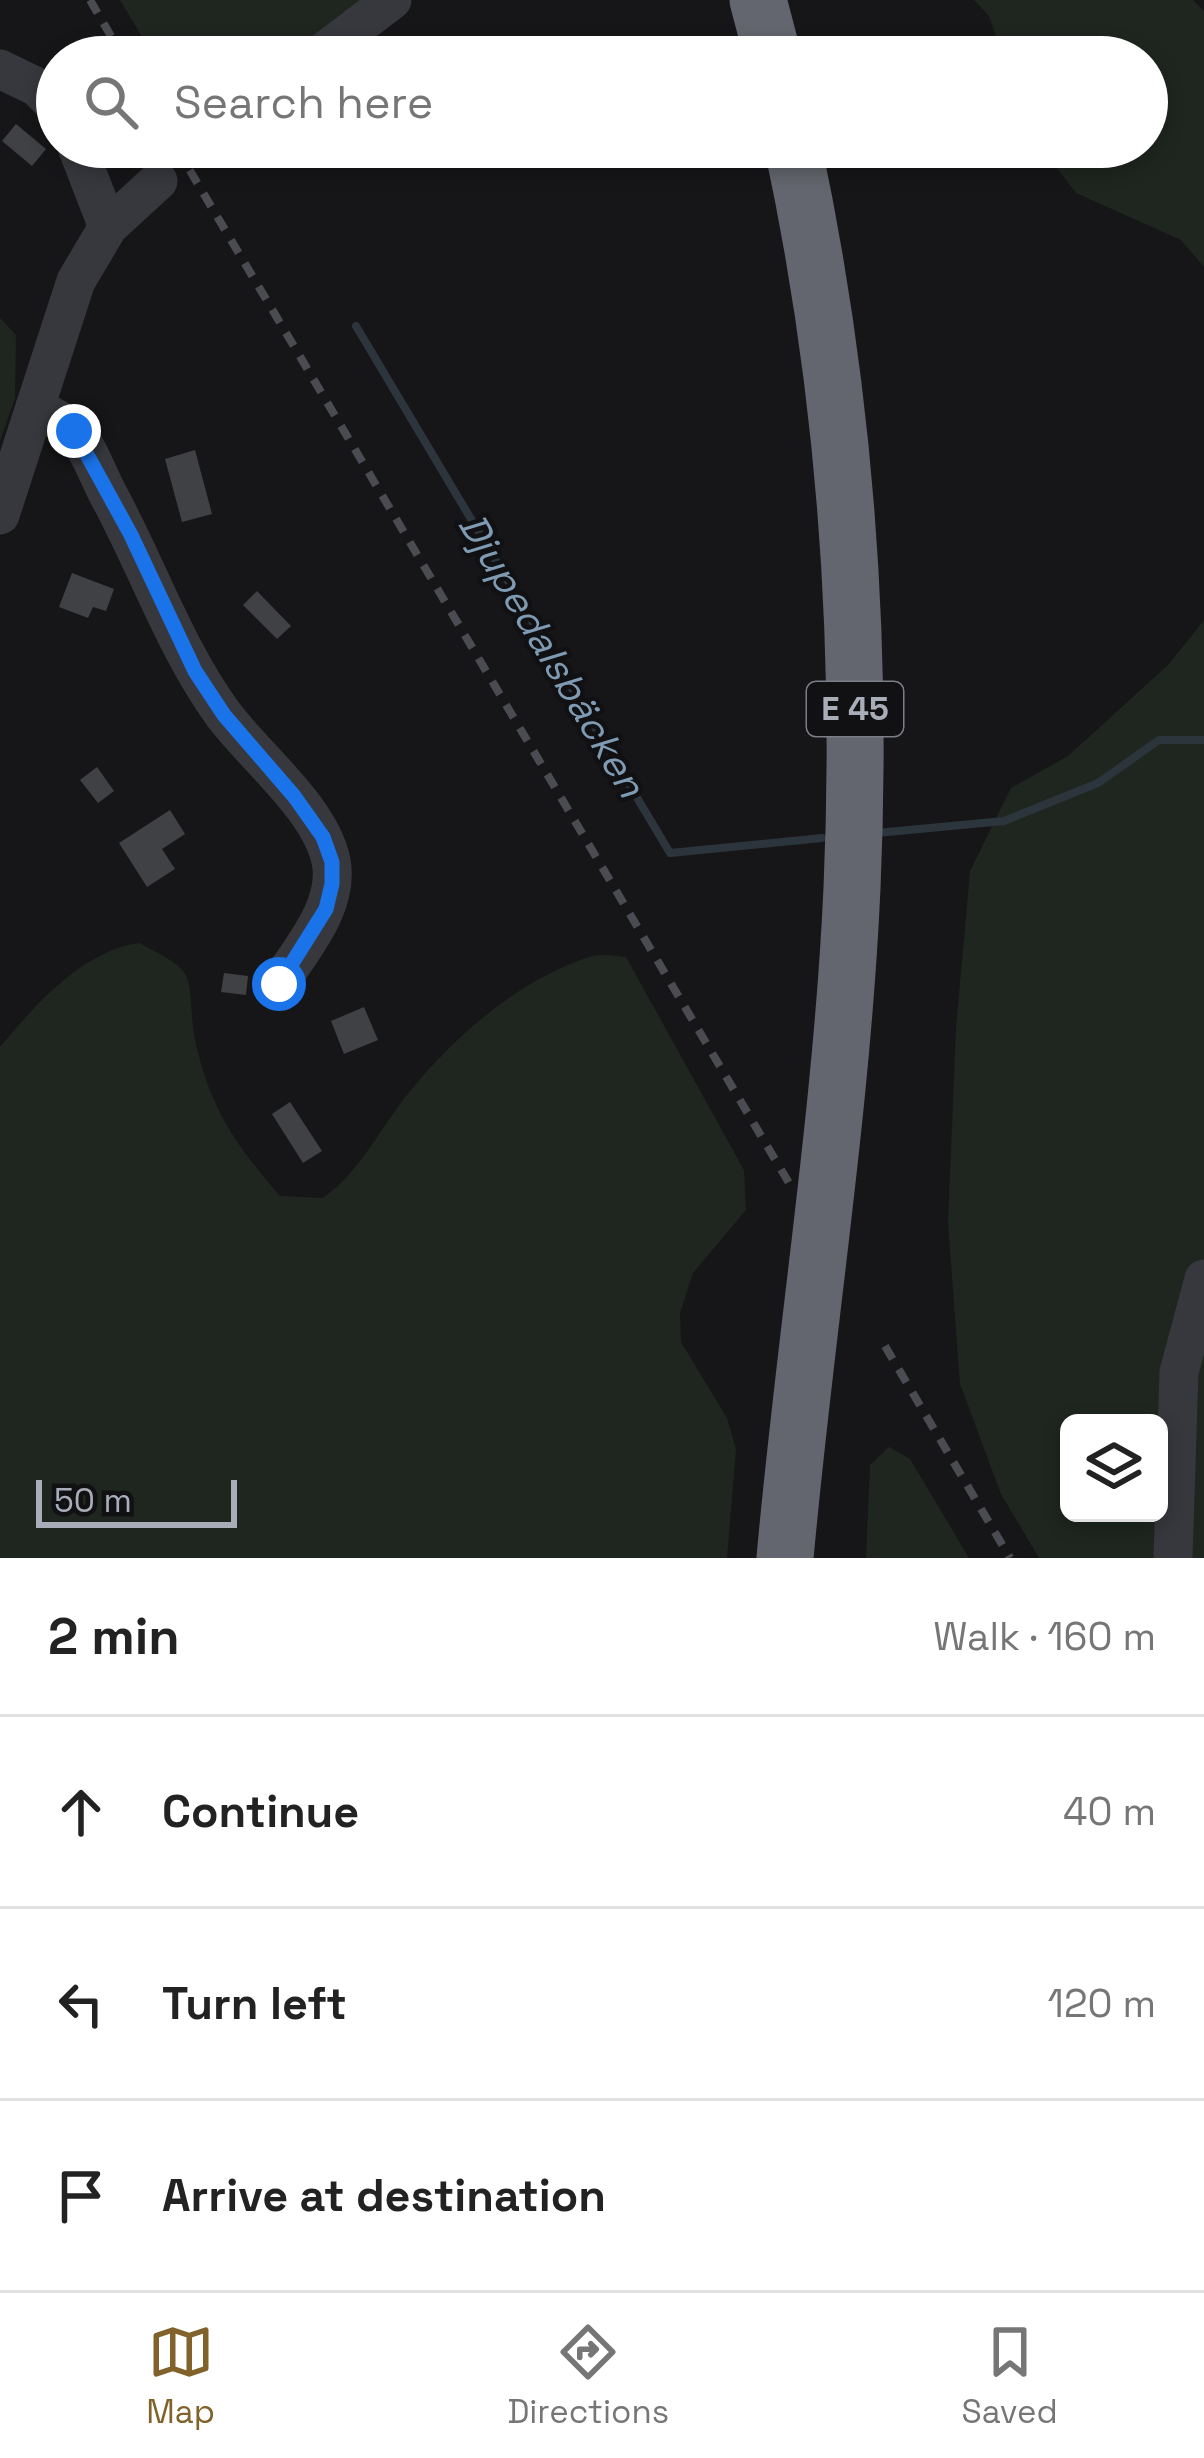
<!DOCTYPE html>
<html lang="en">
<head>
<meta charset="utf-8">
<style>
	body { margin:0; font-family:"Space Grotesk",sans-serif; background:#f6f6f6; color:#222 }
	.controls { position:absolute; right:36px; bottom:36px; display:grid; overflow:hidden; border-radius:18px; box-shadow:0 6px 18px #0003 }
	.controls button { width:108px; height:108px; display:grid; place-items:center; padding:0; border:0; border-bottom:3px solid #e0e0e0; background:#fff; color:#222; font:60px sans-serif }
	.scale { position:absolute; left:36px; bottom:30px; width:201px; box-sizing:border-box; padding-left:12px; border:6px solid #a8adb8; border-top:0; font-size:33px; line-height:42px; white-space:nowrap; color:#a8adb8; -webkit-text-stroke:9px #111113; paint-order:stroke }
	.stop { position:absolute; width:36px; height:36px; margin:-27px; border:9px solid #1a73e8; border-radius:50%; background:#fff }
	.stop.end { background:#1a73e8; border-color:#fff; box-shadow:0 3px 12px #0008 }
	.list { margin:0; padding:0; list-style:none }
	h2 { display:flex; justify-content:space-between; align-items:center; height:156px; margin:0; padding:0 48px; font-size:51px }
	h2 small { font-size:39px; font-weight:400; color:#767676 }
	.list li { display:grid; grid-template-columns:78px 1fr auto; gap:36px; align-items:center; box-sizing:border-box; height:192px; padding:0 48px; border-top:3px solid #e0e0e0 }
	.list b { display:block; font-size:45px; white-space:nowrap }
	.list em { font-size:39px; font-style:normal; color:#767676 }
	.icon { flex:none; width:66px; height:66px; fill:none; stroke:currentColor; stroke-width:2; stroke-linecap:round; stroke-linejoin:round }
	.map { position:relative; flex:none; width:1204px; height:1558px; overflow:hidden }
	.search { position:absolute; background:#fff; box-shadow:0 6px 18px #0003; left:36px; right:36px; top:36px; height:132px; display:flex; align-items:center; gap:30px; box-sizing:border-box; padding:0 42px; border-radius:66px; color:#767676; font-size:45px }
	.sheet { height:732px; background:#fff }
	nav { display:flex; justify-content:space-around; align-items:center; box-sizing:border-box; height:168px; border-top:3px solid #e0e0e0; background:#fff; font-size:33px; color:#767676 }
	nav a { display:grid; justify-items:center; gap:6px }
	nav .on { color:#80622a }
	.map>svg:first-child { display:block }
</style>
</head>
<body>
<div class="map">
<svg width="1204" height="1558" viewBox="0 0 1204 1558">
	<rect width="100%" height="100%" fill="#161618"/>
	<g fill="#1e261f" fill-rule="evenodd">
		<path d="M120 0H365L292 57H154Z"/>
		<path d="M974 0H1193L1204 11V267L1181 240 1076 193 1041 147H1147V57H1003L989 16Z"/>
		<path d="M0 318 16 335 15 398 0 441Z"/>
		<path d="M1204 620V1558H1039L1001 1494 960 1384 948 1223 956 1028 970 871 1011 788 1068 756 1169 664ZM1069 1423H1159V1513H1069Z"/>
		<path d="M140 943C154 952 178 961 186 975 192 987 191 1023 195 1040 210 1108 235 1144 280 1196L323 1198C362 1170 381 1126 411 1090 457 1034 519 980 589 957 600 953 614 956 626 957L744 1170 746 1210 693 1273 680 1313 681 1342 727 1418 736 1449 727 1558H0V1047C35 1005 83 950 140 943Z"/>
		<path d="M889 1447 910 1459 969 1558H866L870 1465Z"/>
	</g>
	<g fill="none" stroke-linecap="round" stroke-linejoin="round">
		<g stroke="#2c353c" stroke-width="8">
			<path d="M356 326 670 853 822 838"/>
			<path d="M877 833 1004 821 1098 783 1159 740H1204"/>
		</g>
	</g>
	<g fill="#404145">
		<path d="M16 124 46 149 32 166 2 141Z"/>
		<path d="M195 450 212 514 182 522 165 459Z"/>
		<path d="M72 573 114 589 106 611 93 607 88 618 59 607Z"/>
		<path d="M257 591 291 626 277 639 243 605Z"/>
		<path d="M97 767 114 791 98 803 80 780Z"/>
		<path d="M170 810 185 834 162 849 175 869 147 887 119 843Z"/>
		<path d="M224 973 248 976 246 995 221 992Z"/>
		<path d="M364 1007 378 1040 344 1054 331 1021Z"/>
		<path d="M290 1102 322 1151 303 1163 272 1114Z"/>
	</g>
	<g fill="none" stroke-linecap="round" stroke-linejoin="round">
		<path stroke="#3d3f44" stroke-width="4.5" stroke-dasharray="6 9" stroke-linecap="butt" d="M183 164 208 147"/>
		<g stroke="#37383d" stroke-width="39">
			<path d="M317 57 392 0"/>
			<path d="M0 69 37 87 57 107"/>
			<path d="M77 147 108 227"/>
			<path d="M35 407C47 414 64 421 74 431 89 448 98 476 109 496 148 568 175 648 223 714 255 757 320 808 331 861 340 906 301 949 279 984"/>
			<path d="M0 515 76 281 108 227 158 181"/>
			<path d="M1173 1558 1179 1372 1204 1279"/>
		</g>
		<g stroke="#63666e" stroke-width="57">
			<path d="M758 0 773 57"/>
			<path d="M785 1558C805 1335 842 1112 852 888 863 640 845 390 793 147"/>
		</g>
		<g stroke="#4a4c52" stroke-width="8" stroke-dasharray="15 12" stroke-linecap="butt">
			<path d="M90 0 123 57"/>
			<path d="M176 147 789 1183"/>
			<path d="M885 1346 1010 1558"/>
		</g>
	</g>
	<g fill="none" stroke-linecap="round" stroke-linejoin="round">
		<path stroke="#1a73e8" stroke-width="15" d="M74 431 131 535 195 671 224 715 294 796 323 837 332 862V884L326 909 279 984"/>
	</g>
	<g text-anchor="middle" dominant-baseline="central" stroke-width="9" stroke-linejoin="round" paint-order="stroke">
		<rect fill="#111113" stroke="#7b7e86" stroke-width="3" x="807" y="682" width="96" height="54" rx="9"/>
		<g font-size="33" font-weight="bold" fill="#a8adb8">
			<text x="855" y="709">E 45</text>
		</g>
		<g font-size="39" font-style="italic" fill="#7f9bb3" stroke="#111113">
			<text transform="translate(552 655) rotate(59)">Djupedalsbäcken</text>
		</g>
	</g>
</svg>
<div class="controls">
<button><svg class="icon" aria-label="layers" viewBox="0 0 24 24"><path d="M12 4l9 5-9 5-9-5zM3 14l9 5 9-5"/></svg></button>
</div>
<div class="scale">50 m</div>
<div class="stop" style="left:279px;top:984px"></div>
<div class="stop end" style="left:74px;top:431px"></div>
<div class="search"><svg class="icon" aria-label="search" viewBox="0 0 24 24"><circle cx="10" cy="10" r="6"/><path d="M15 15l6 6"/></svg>Search here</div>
</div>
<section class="sheet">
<h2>2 min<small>Walk · 160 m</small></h2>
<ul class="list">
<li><svg class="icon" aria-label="ahead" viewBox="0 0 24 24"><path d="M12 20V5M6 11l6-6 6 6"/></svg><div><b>Continue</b></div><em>40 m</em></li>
<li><svg class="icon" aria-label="left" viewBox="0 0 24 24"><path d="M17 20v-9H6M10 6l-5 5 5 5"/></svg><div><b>Turn left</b></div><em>120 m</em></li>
<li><svg class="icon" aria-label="arrive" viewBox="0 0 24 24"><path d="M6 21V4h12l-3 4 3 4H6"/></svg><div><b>Arrive at destination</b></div></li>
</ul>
</section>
<nav>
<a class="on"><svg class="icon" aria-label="map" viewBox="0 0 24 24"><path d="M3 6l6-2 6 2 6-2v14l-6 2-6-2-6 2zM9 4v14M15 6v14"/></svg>Map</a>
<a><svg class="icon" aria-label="directions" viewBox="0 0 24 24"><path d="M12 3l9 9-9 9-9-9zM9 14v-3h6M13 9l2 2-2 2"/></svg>Directions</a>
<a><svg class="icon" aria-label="saved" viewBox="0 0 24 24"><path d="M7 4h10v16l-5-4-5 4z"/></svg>Saved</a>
</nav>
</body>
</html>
